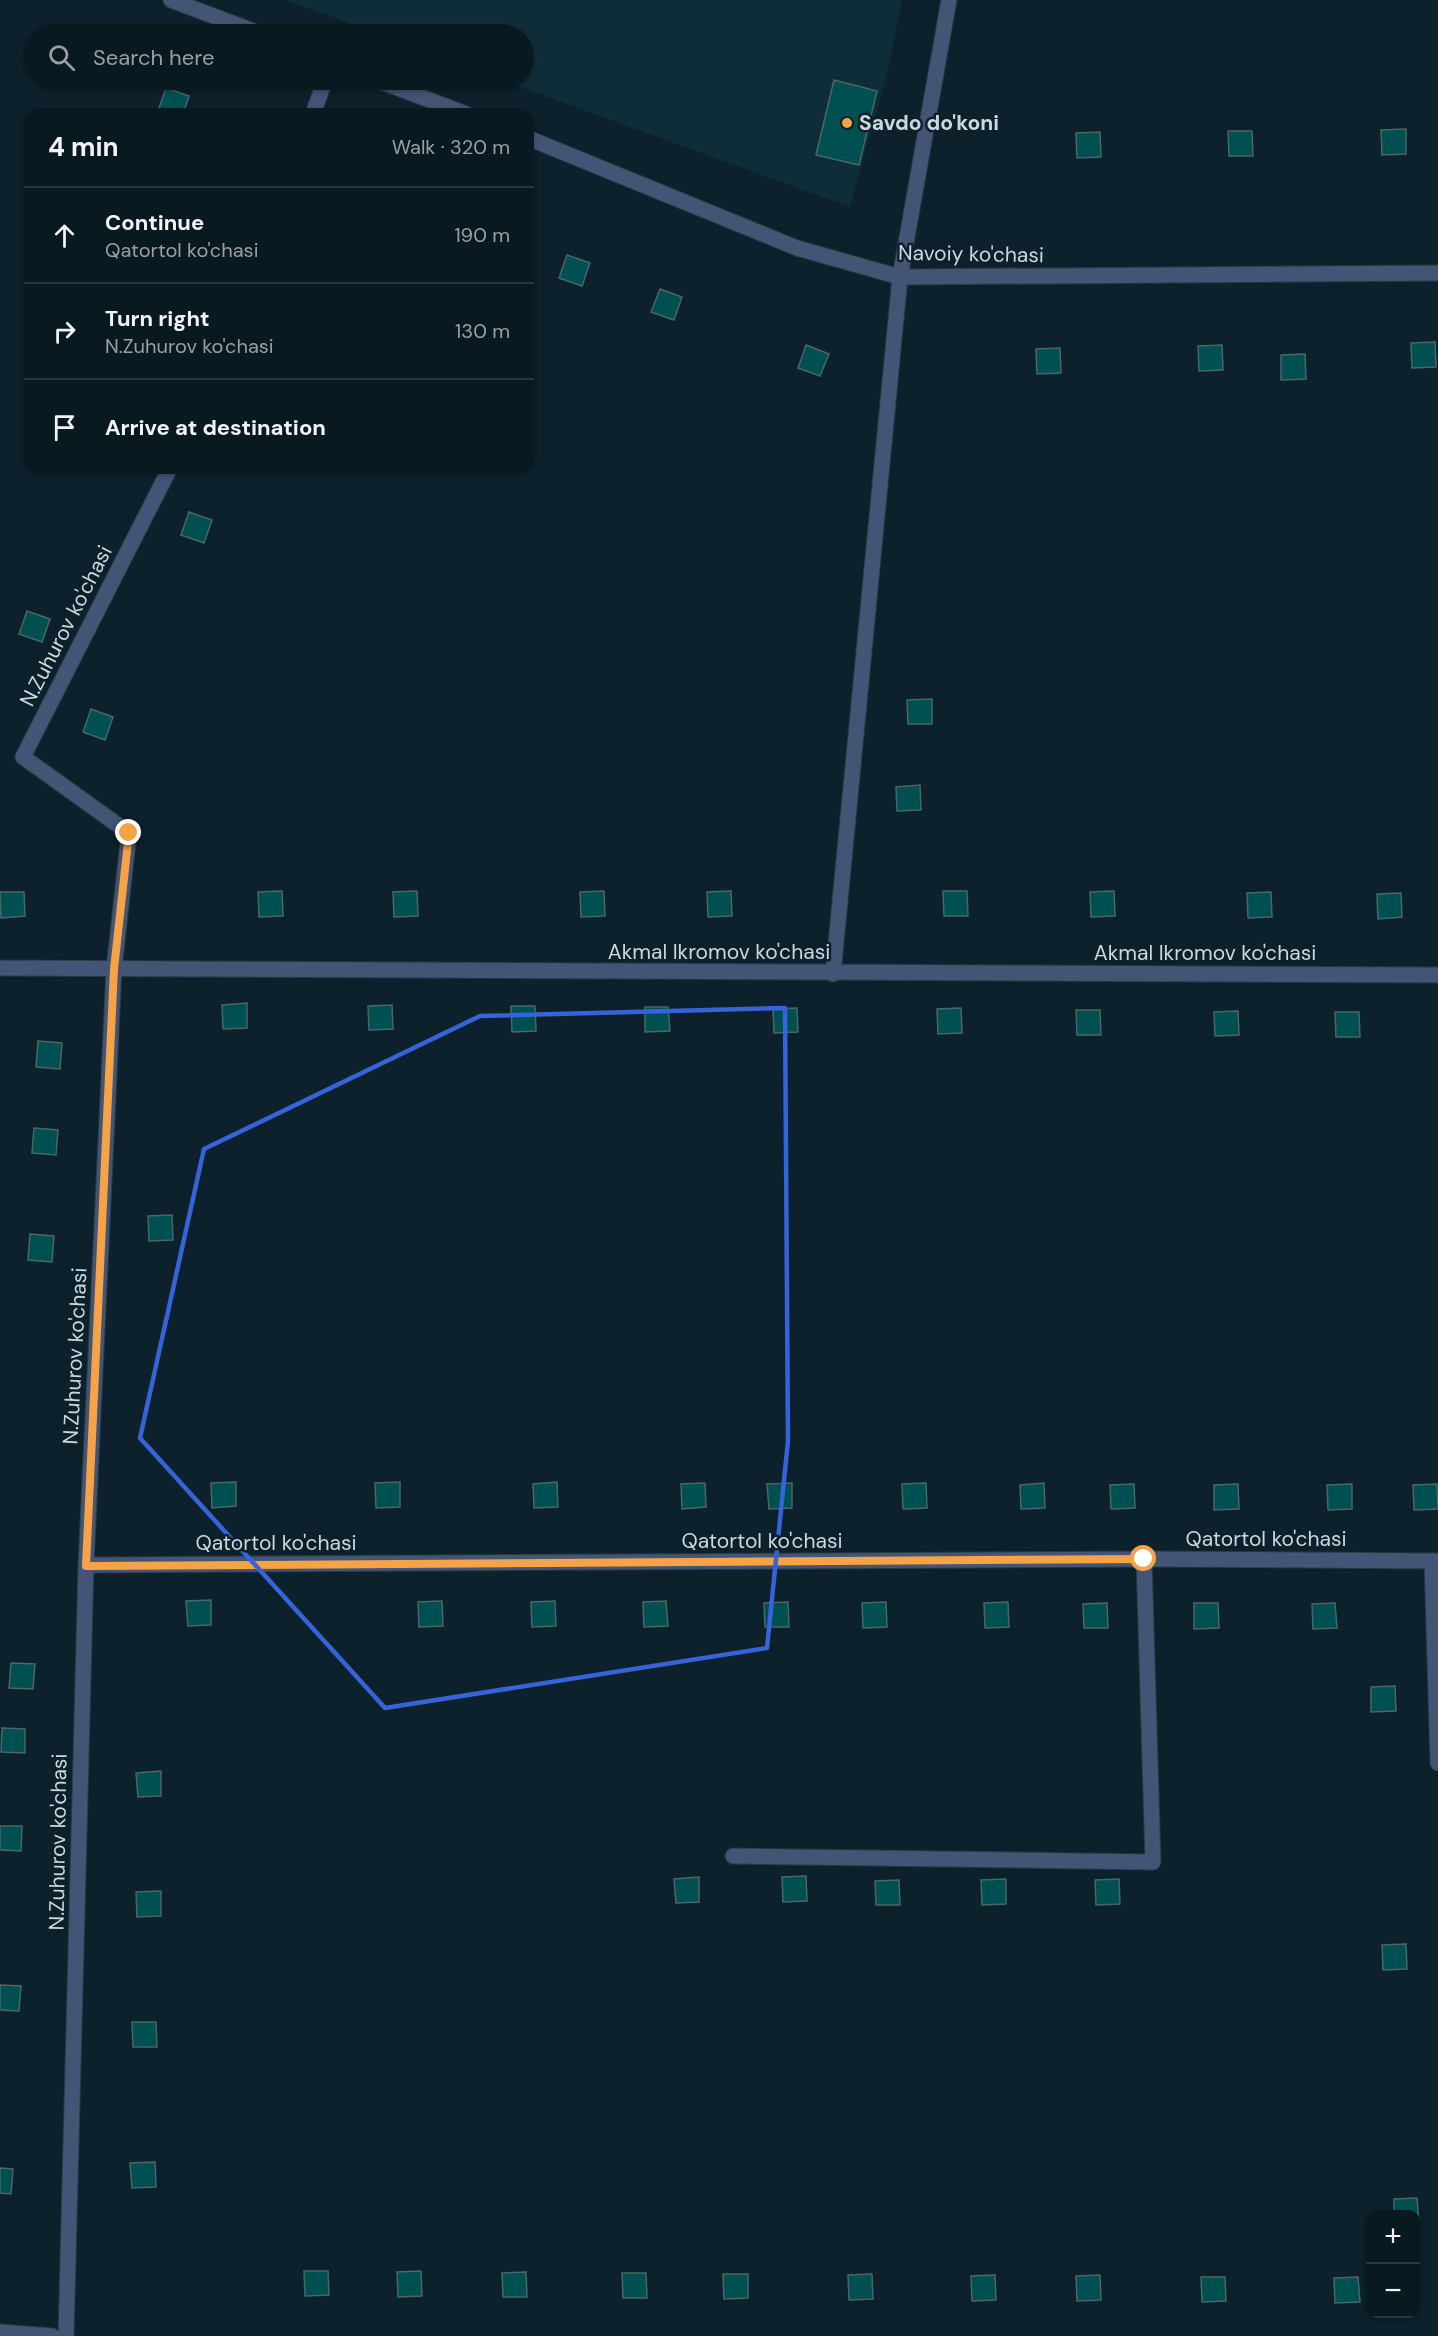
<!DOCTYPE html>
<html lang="en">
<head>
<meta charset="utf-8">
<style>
	body { margin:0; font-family:"DM Sans",sans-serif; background:#17262d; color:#f1f3f6 }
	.controls { position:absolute; right:18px; bottom:18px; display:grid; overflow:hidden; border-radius:12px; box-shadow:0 2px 4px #0004 }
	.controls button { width:54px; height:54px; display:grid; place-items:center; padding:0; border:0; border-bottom:2px solid #29383e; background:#091920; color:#f1f3f6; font:30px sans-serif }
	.stop { position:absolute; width:18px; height:18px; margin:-14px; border:4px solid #f5a346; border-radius:50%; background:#fff }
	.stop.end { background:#f5a346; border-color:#fff; box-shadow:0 2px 6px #0008 }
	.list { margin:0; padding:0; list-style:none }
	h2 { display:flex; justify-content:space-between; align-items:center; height:78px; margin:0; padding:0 24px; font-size:26px }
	h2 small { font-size:20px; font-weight:400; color:#99a0a5 }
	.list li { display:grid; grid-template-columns:39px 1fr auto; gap:18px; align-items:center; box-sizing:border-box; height:96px; padding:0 24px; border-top:2px solid #29383e }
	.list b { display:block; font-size:22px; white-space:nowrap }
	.list p { margin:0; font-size:20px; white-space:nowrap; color:#99a0a5 }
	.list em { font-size:20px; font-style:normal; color:#99a0a5 }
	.icon { flex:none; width:33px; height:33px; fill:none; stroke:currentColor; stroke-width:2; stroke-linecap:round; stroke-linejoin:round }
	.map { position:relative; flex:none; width:1438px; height:2336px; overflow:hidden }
	.search { position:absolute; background:#091920; box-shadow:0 2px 4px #0004; left:24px; top:24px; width:510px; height:66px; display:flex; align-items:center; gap:15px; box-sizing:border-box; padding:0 21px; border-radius:33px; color:#99a0a5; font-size:22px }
	.panel { position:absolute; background:#091920; box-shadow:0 2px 4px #0004; left:24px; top:108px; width:510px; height:366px; border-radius:18px }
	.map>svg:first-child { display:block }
</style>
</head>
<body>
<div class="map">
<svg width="1438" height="2336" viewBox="0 0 1438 2336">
	<rect width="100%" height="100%" fill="#0c212b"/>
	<path fill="#0f2d39" d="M285 0H902L888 70 850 207 501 80H524V34H379Z"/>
	<g fill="#005051" stroke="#4a6666" stroke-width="1.5">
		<path d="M834 80 877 91 859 165 816 155Z"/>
		<path d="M166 88 189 96 183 114 158 111Z"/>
		<path d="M1406 129V154L1382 155 1381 130Z"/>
		<path d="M1228 131H1252L1253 156H1229Z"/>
		<path d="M1100 132 1101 157 1077 158 1076 133Z"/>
		<path d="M567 255 590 263 582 286 559 278Z"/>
		<path d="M660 289 682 297 674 320 651 312Z"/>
		<path d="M1435 342 1436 367 1412 368 1411 343Z"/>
		<path d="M806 345 829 354 820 376 798 368Z"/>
		<path d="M1222 345 1223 370 1199 371 1198 346Z"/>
		<path d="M1060 348 1061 373 1037 374 1036 349Z"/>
		<path d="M1305 354 1306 379 1281 380V355Z"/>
		<path d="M189 512 212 520 204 543 181 535Z"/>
		<path d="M27 611 50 619 42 642 19 634Z"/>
		<path d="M932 699V724H908L907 700Z"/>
		<path d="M91 709 113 717 105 740 83 732Z"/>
		<path d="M920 785 921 810 897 811 896 787Z"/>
		<path d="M282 891 283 916 259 917 258 892Z"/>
		<path d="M417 891 418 916 394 917 393 892Z"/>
		<path d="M604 891 605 916 581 917 580 892Z"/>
		<path d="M731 891 732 916 708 917 707 892Z"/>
		<path d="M943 891H967L968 916H944Z"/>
		<path d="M1114 891 1115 916 1091 917 1090 892Z"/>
		<path d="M0 892H24L25 916 1 918Z"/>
		<path d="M1271 892 1272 917 1248 918 1247 893Z"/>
		<path d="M1401 893 1402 917 1378 919 1377 894Z"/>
		<path d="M247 1003V1028L223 1029 222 1005Z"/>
		<path d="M392 1005 393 1029 369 1030 368 1006Z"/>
		<path d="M511 1006H535L536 1031 512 1032Z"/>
		<path d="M645 1007H668L670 1031 645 1032Z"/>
		<path d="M797 1008 798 1032 774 1033 773 1009Z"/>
		<path d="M961 1008 962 1033 938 1034 937 1009Z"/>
		<path d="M1076 1010H1100L1101 1035H1077Z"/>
		<path d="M1238 1011 1239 1035 1215 1036 1214 1012Z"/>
		<path d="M1335 1012H1359L1360 1037H1336Z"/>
		<path d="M38 1041 62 1043 60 1069 36 1067Z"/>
		<path d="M34 1128 58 1130 56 1155 32 1153Z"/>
		<path d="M172 1215 173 1240 149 1241 148 1216Z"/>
		<path d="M30 1234 54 1236 52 1262 28 1260Z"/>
		<path d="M236 1482V1506L212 1508 211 1483Z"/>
		<path d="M400 1482V1507L376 1508 375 1483Z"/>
		<path d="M557 1482 558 1507 534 1508 533 1484Z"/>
		<path d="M705 1483 706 1507 682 1509 681 1484Z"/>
		<path d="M792 1483V1508L769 1509 767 1484Z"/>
		<path d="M926 1483 927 1508 903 1509 902 1484Z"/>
		<path d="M1044 1483 1045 1508 1021 1509 1020 1485Z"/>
		<path d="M1134 1484 1135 1508 1111 1509 1110 1485Z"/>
		<path d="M1238 1484 1239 1509 1214 1510V1485Z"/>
		<path d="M1352 1484V1509L1328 1510 1327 1485Z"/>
		<path d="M1437 1484 1438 1509 1414 1510 1413 1485Z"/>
		<path d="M211 1600V1625L188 1626 186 1601Z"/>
		<path d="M442 1601 443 1626 419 1627 418 1602Z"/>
		<path d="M555 1601 556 1626 532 1627 531 1602Z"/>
		<path d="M666 1601 668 1626 644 1627 643 1602Z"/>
		<path d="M788 1602 789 1627H765L764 1603Z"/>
		<path d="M886 1602 887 1627 863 1628 862 1603Z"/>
		<path d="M1008 1602 1009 1627 985 1628 984 1603Z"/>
		<path d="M1107 1603 1108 1628H1084L1083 1604Z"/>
		<path d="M1194 1603H1218L1219 1628 1194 1629Z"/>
		<path d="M1335 1603 1337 1628 1313 1629 1312 1604Z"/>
		<path d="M11 1663 35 1664 33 1689 9 1688Z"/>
		<path d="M1395 1686 1396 1711 1371 1712V1687Z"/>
		<path d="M2 1728 25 1729V1753L1 1752Z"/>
		<path d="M161 1771V1796L138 1797 136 1773Z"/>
		<path d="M0 1826H22L21 1851 0 1850Z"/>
		<path d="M806 1876 807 1901 783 1902 782 1877Z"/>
		<path d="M699 1877V1902L676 1903 674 1879Z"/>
		<path d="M1006 1879V1904L982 1905 981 1880Z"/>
		<path d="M1119 1879 1120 1904 1096 1905 1095 1880Z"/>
		<path d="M899 1880 900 1905H876L875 1881Z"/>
		<path d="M161 1891V1916L137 1917 136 1892Z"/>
		<path d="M1406 1944 1407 1969 1383 1970 1382 1945Z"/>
		<path d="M0 1985 21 1986 19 2011 0 2010Z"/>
		<path d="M132 2022H156L157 2047H133Z"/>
		<path d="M155 2162 156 2187 132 2188 130 2163Z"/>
		<path d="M0 2168 13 2169 11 2194 0 2193Z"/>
		<path d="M1417 2198 1419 2223H1416V2214H1394V2199Z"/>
		<path d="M304 2271H328L329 2295 305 2296Z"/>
		<path d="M421 2271 422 2296 398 2297 397 2272Z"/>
		<path d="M526 2272 527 2297H503L502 2273Z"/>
		<path d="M622 2273H646L647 2298H623Z"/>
		<path d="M723 2274H748V2298L724 2299Z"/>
		<path d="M872 2274 873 2299 849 2300 848 2275Z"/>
		<path d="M995 2275 996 2300 972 2301 971 2276Z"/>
		<path d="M1100 2275 1101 2300 1077 2301 1076 2276Z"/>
		<path d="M1201 2277H1225L1226 2301 1202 2302Z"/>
		<path d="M1358 2277 1360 2302 1335 2303 1334 2278Z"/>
	</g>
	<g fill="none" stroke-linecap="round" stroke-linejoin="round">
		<defs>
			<g id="minor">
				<path d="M171 0 261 34"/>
				<path d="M377 80 466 114"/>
				<path d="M313 114 325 80"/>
				<path d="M528 138 797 248 900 277 1438 273"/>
				<path d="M0 968 1438 975"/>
				<path d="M833 974 900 277 949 0"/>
				<path d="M1432 1561 1438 1763"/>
				<path d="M86 1565 1144 1559 1438 1561"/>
				<path d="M733 1856 1153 1862 1144 1559"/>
				<path d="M0 2332 52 2336"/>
				<path d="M66 2336 86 1565 114 969 129 833 23 757 170 468"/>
			</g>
		</defs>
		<use href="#minor" stroke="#273b44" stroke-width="17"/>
		<use href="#minor" stroke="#435474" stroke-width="15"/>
	</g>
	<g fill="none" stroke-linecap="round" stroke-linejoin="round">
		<path stroke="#f5a346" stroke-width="8" d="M129 833 114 969 86 1566 1144 1559"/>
	</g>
	<path fill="none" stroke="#3763d9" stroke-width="4.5" stroke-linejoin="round" d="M785 1008 788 1441 767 1648 385 1708 140 1438 204 1149 480 1016Z"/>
	<circle fill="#f5a346" stroke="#0c212b" stroke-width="2" cx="847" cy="123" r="6"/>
	<g text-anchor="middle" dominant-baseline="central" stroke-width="5" stroke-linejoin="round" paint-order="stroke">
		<g font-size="21" font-weight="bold" fill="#cbd8de" stroke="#0c212b" text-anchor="start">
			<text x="859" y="123">Savdo do'koni</text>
		</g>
		<g font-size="21" fill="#cbd8de" stroke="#0c212b">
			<text transform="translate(971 254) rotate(1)">Navoiy ko'chasi</text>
			<text transform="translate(66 626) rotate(-63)">N.Zuhurov ko'chasi</text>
			<text x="719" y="952">Akmal Ikromov ko'chasi</text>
			<text x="1205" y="953">Akmal Ikromov ko'chasi</text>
			<text transform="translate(75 1356) rotate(-87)">N.Zuhurov ko'chasi</text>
			<text x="1266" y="1539">Qatortol ko'chasi</text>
			<text x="762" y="1541">Qatortol ko'chasi</text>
			<text x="276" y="1543">Qatortol ko'chasi</text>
			<text transform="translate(58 1842) rotate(-89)">N.Zuhurov ko'chasi</text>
		</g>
	</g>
</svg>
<div class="controls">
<button>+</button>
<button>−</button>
</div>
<div class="stop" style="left:1144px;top:1559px"></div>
<div class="stop end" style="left:129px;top:833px"></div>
<div class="search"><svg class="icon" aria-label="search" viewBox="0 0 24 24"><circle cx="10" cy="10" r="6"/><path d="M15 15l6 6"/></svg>Search here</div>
<section class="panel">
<h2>4 min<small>Walk · 320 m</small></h2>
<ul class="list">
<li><svg class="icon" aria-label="ahead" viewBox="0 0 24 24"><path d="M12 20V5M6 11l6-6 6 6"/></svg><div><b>Continue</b><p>Qatortol ko'chasi</p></div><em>190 m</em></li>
<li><svg class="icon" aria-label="right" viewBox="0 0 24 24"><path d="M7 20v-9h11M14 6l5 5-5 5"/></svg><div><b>Turn right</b><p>N.Zuhurov ko'chasi</p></div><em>130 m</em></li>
<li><svg class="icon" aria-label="arrive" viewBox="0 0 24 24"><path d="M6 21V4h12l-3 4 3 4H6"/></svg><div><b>Arrive at destination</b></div></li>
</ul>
</section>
</div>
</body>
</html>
